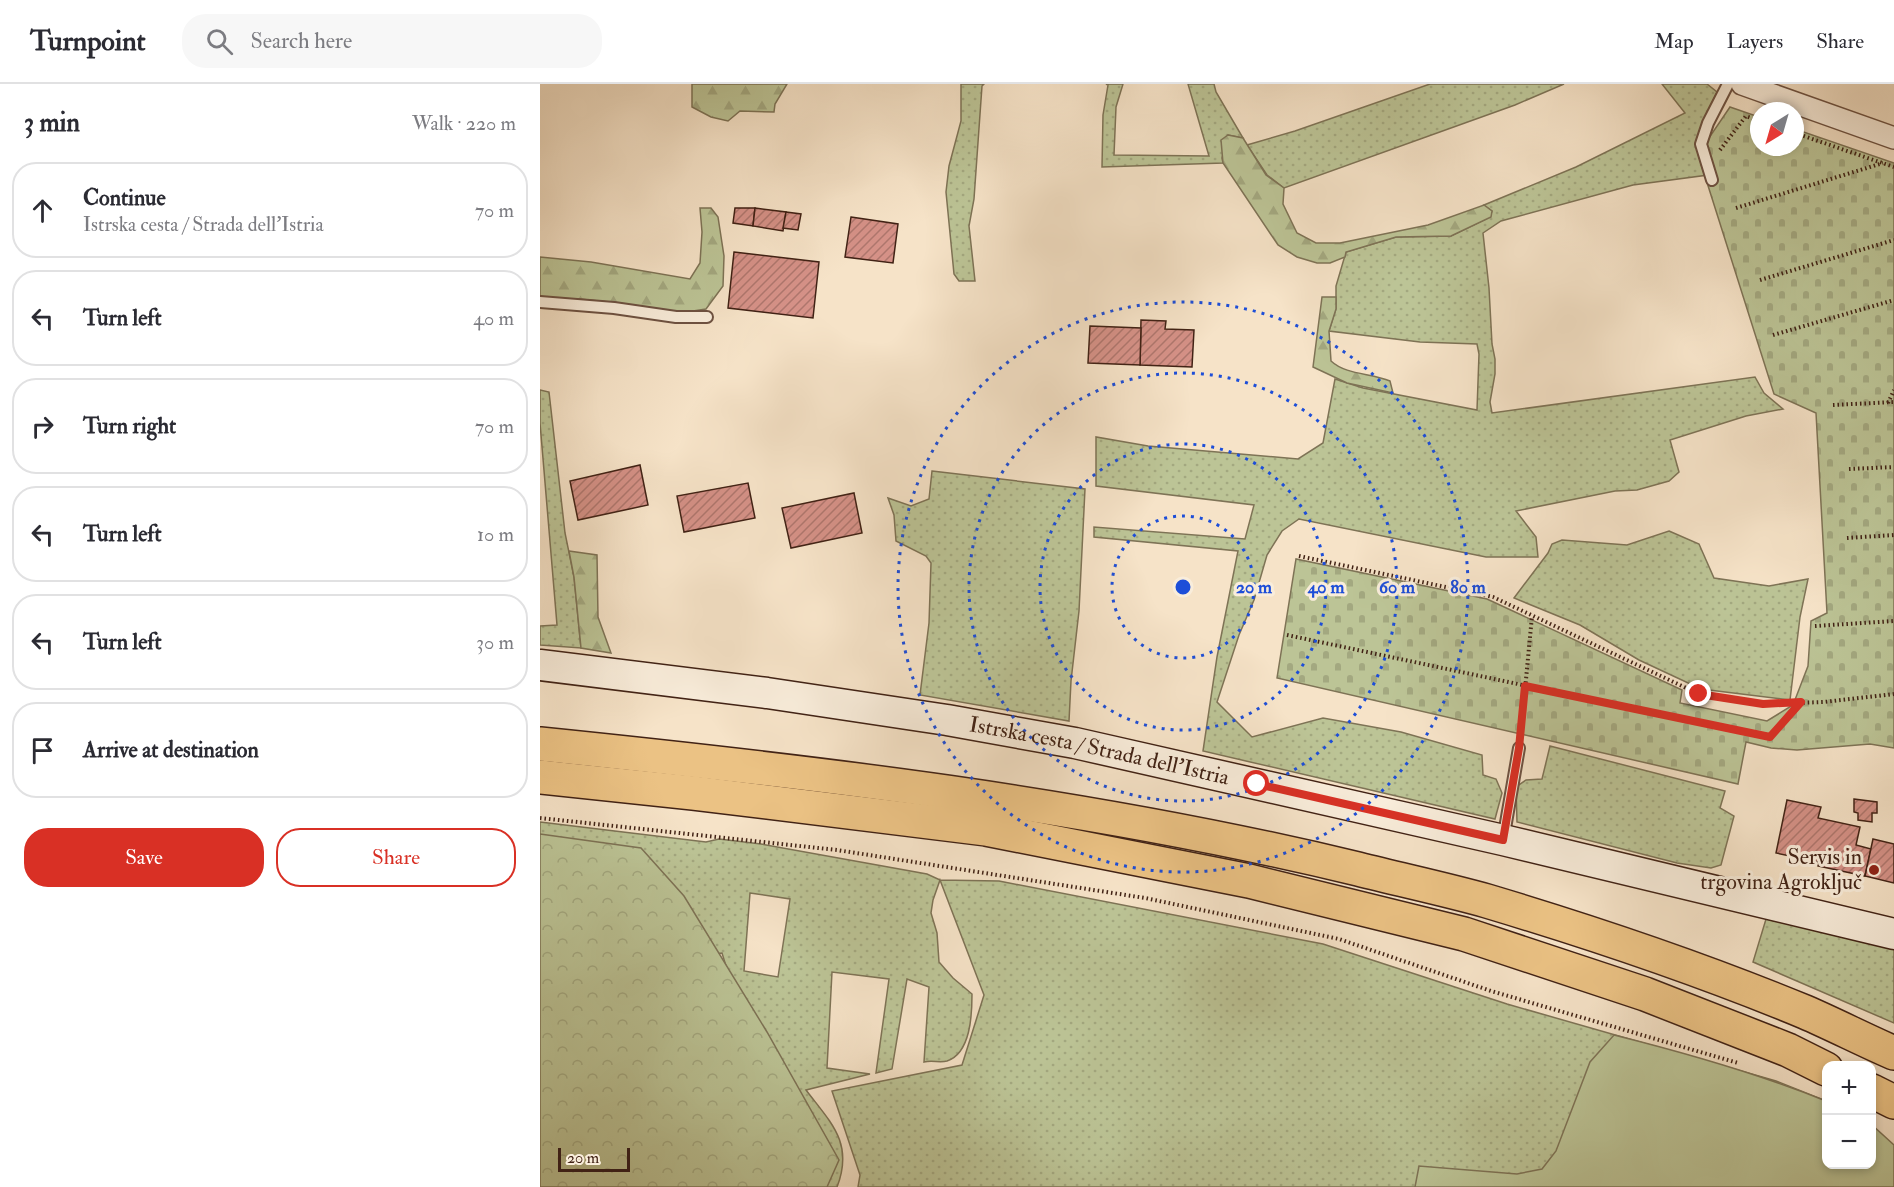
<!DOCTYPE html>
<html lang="en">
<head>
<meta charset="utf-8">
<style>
	body { margin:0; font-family:"IM FELL Double Pica",serif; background:#f7f7f7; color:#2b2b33 }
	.controls { position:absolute; right:18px; bottom:18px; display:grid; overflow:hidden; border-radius:12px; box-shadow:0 3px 9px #0003 }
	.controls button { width:54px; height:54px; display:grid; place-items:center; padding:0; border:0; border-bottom:2px solid #e1e1e2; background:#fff; color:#2b2b33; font:30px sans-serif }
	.compass { position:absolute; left:1210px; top:18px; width:54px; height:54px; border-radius:50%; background:#fff; box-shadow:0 3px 9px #0003; rotate:217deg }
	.scale { position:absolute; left:18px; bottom:15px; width:72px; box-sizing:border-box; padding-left:6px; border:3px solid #412215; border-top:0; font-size:16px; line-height:21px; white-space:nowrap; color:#412215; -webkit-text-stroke:4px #f9eddb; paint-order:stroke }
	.stop { position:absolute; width:18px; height:18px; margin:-14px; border:4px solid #d93025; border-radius:50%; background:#fff }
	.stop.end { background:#d93025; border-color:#fff; box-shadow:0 2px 6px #0008 }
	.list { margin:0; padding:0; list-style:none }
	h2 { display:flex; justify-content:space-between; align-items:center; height:78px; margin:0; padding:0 24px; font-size:26px }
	h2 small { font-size:20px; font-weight:400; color:#7c7c81 }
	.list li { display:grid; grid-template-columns:39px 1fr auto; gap:18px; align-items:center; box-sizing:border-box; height:96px; margin:0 12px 12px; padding:0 12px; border:2px solid #e1e1e2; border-radius:24px }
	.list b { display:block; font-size:22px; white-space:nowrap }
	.list p { margin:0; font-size:20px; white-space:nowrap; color:#7c7c81 }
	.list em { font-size:20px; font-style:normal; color:#7c7c81 }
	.actions { display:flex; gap:12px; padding:18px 24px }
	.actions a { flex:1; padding:14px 0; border:2px solid #d93025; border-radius:24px; text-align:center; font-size:21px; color:#d93025 }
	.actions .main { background:#d93025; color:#fff }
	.icon { flex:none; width:33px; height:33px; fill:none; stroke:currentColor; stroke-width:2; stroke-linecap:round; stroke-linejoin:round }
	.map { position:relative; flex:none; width:1354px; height:1103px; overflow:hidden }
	header { display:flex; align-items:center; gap:36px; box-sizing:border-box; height:84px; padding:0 30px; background:#fff; border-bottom:2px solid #e1e1e2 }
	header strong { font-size:28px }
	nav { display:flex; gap:33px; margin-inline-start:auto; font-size:21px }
	.search { width:420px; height:54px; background:#f7f7f7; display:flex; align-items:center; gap:15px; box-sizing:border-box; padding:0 21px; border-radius:24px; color:#7c7c81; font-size:22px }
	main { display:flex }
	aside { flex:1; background:#fff }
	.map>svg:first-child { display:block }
</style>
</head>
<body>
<header>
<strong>Turnpoint</strong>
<div class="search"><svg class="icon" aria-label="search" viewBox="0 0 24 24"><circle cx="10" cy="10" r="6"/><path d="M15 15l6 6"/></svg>Search here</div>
<nav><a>Map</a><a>Layers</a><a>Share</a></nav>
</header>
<main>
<aside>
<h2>3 min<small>Walk · 220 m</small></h2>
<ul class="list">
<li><svg class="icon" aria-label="ahead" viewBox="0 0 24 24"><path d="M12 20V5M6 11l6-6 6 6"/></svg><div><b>Continue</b><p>Istrska cesta / Strada dell'Istria</p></div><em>70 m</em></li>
<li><svg class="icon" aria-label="left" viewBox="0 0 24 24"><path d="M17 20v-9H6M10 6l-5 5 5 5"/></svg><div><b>Turn left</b></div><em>40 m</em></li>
<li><svg class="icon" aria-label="right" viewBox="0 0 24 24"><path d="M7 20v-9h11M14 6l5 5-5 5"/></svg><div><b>Turn right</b></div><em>70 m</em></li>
<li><svg class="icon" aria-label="left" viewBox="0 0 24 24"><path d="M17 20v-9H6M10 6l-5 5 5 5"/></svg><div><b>Turn left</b></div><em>10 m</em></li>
<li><svg class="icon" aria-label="left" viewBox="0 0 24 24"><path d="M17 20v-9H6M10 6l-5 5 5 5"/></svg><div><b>Turn left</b></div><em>30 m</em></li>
<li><svg class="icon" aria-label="arrive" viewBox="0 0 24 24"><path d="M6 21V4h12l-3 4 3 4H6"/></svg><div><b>Arrive at destination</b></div></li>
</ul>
<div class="actions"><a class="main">Save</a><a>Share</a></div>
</aside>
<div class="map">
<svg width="1354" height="1103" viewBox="0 0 1354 1103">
	<defs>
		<pattern id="grass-dots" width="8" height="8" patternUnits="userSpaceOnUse" patternTransform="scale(1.5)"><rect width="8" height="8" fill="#bcc496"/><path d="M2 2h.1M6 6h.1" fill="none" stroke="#a3a880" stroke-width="1.8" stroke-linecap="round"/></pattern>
		<pattern id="forest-firs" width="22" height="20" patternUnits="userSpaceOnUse" patternTransform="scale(1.5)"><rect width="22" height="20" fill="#bcc496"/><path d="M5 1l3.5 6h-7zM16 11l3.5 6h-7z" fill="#a3a880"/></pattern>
		<pattern id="cemetery-stones" width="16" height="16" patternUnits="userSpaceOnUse" patternTransform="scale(1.5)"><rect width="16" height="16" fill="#bcc496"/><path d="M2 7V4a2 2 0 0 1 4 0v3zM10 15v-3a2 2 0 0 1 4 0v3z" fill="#a3a880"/></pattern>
		<pattern id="park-crowns" width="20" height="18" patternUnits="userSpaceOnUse" patternTransform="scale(1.5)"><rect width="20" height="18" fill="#bcc496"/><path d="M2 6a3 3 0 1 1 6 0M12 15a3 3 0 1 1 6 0" fill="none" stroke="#a3a880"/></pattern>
		<pattern id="building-hatch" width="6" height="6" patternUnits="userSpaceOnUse" patternTransform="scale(1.5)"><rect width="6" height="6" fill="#d59187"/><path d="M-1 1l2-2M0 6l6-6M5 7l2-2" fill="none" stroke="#ae766d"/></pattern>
	</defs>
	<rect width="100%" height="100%" fill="#f6e3c8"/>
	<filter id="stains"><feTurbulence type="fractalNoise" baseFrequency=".00333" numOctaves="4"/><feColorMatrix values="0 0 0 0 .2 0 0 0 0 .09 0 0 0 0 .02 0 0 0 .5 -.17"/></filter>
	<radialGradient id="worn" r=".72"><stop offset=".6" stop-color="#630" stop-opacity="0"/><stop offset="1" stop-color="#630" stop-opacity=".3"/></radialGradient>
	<g fill="url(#grass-dots)" stroke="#7e7356" stroke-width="1.5" fill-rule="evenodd">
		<path d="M421 0H444L442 2 434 115 429 142 435 197H419L414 190 406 108 409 82 421 37Z"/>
		<path d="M566 0H583L576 23 574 71 669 72 648 0H674L676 8 703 54 688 51 682 74 683 79 562 83 563 31 568 1Z"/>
		<path d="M890 0H1024L975 21 744 104 727 91 707 61 755 47Z"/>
		<path d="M1122 0H1167L1177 8 1164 35 1168 91 1093 101 961 137 943 149 949 204 952 260 955 275V290L950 318 952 329 1215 293 1224 309 1243 325 1206 332 1130 356 1139 388 1129 397 1097 406 1075 407 976 427 996 453 998 473H946L759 435 742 447 727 471 714 516 699 551 677 618 712 653 783 634 861 648 942 671 943 691 956 695 962 709 955 735 663 667 677 573 698 467 554 453V443L705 455 714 421 556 402V353L608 362 758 375 783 359 795 295 823 304 937 326 939 270 937 260 880 258 789 247 796 225V202L806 168 856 153 911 152 950 133 952 127 944 121 1036 83 1145 29Z"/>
		<path d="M0 306 9 308 25 449 34 493 41 564 0 561V542L17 541 0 339Z"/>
		<path d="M392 387 545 405 539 527 531 597 529 637 380 611 389 539 391 479 386 472 356 457 354 431 348 414 371 422 389 415Z"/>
		<path d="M1129 447 1159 460 1174 494 1229 502 1268 495 1260 533 1250 616 1161 605 1099 576 1040 541 974 514 1008 469 1012 460 1022 456 1087 461Z"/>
		<path d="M1010 662 1185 707 1180 724 1194 732 1181 781 1171 784 1137 779 977 738 976 703 986 696 1002 695Z"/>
		<path d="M0 738 166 758 179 755 221 760 387 790 400 796 459 797 783 860 967 920 1236 997 1286 1017 1020 1103H318L320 1091 292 1007 422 981 444 911 400 796 393 816 391 829 397 849 399 878 413 894 432 910C432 930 431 969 407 977 400 979 392 976 384 978L389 903 367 895 352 985 336 989 349 895 292 888 287 984 330 990 266 1006C291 1039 314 1059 297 1103H278L190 895 182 869 138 874 0 852ZM210 809 250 815 238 893 204 887Z"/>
		<path d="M1226 835 1258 841 1354 864V939L1213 878Z"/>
	</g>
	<g fill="url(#forest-firs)" stroke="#7e7356" stroke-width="1.5">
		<path d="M152 0H247L235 20 234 28 200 27 188 37 171 33 152 23Z"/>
		<path d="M688 51 703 54 726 91 744 104 743 120 757 149 776 159H800L888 141 944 121 952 127 951 133 911 152 856 153 806 168 805 173 790 179H777L757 173 738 161 683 79 681 56Z"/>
		<path d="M160 124H171L178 133 184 172 183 202 166 225 140 229 79 219 39 215 15 216 0 212V173L51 178 150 195 160 179 162 148Z"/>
		<path d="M782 213H796V225L789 247 791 277C806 291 831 289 850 297L853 309 807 299 773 283Z"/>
		<path d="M29 467 57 471 58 533 71 569 41 564 34 493Z"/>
	</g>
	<path fill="url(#cemetery-stones)" stroke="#7e7356" stroke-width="1.5" d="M1190 23 1219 33V63H1255V45L1354 79V664L1330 660 1257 666 1231 664 1206 658 1198 700 737 594 756 475 947 515 1142 606 1140 619 1227 637 1253 621 1268 582 1271 537 1287 529 1276 329 1234 310 1158 70Z"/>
	<path fill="url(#park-crowns)" stroke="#7e7356" stroke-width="1.5" d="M0 750 101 764 144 812 227 948 299 1076 287 1103H0Z"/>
	<path fill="#bcc496" stroke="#7e7356" stroke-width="1.5" d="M1074 951C1146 969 1217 989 1286 1017V1080H1332V1041L1354 1061V1103H875L879 1082 977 1090 1002 1085 1016 1067 1050 978Z"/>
	<g fill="url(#building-hatch)" stroke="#412215" stroke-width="1.5">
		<path d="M195 124H215L213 142 193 139Z"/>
		<path d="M215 124 246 128 243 147 213 142Z"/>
		<path d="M246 128 261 130 258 146 243 144Z"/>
		<path d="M311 133 358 140 353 179 305 173Z"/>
		<path d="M194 168 279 178 273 234 188 224Z"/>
		<path d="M601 236 626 237 625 245 654 246 652 283 600 281Z"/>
		<path d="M550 242 601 244 600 281 548 279Z"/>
		<path d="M100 381 108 421 38 436 30 397Z"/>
		<path d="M208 399 215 434 144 448 137 412Z"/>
		<path d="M314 409 322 449 251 464 242 424Z"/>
		<path d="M1314 715 1337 718V729H1332V738L1318 736V729L1314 728Z"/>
		<path d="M1247 716 1281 723 1278 734 1320 743 1316 761 1331 765 1325 792 1278 782 1279 778 1236 769Z"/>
		<path d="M1333 755 1354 760V799L1325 792Z"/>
	</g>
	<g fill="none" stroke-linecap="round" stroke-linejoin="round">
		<defs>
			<g id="lane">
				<path d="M1172 96 1161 60 1168 39 1188 0"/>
				<path d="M0 218 74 224 136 233H167"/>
				<path d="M963 756 979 664"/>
			</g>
			<path id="street" d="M1202 0 1354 54"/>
			<g id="secondary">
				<path id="s1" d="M0 581 227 609 407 636 535 659 963 756 1354 850"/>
			</g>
			<g id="highway">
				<path d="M0 660C274 688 549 720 818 785 861 796 904 805 947 817 1054 849 1161 885 1265 928 1295 941 1324 956 1354 969"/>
				<path d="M0 693 153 709 446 745 709 797 924 850 1105 910 1248 966 1286 985"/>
				<path d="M1332 1007 1354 1018"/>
			</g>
		</defs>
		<use href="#lane" stroke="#6e5242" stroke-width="14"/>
		<use href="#street" stroke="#6e5242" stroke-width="24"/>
		<use href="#secondary" stroke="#412215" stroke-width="33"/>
		<use href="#highway" stroke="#412215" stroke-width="36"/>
		<g stroke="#412215" stroke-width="4" stroke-dasharray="1.5 3" stroke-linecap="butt">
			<path d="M1255 49 1354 83"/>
			<path d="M1180 66 1206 32 1219 37"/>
			<path d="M1196 124 1343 79"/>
			<path d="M1220 196 1354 156"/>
			<path d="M1233 251 1354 216"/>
			<path d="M1348 319 1354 306"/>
			<path d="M1293 321 1354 318"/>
			<path d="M1309 385 1354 383"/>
			<path d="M1307 454 1354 451"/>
			<path d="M759 472 953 513 1159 610 1223 620 1284 618 1354 610"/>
			<path d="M1275 542 1354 537"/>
			<path d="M747 551 1218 651 1229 653 1261 619"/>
			<path d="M981 648 992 532"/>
			<path d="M0 734 297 766 605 814 799 855 951 907 1198 979"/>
		</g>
		<use href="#lane" stroke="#f9eddb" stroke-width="10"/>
		<use href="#street" stroke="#f9eddb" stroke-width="21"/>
		<use href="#secondary" stroke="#f9eddb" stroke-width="30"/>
		<use href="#highway" stroke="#ebc284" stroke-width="33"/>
	</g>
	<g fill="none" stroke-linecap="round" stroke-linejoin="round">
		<path stroke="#d93025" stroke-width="8" d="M717 700 963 756 979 664 985 602 1230 653 1261 618 1223 620 1159 610"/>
	</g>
	<g fill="none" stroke="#1d4ed8" stroke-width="3" stroke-dasharray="3 6">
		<circle cx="643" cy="503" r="71"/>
		<circle cx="643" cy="503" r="143"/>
		<circle cx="643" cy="503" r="214"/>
		<circle cx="643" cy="503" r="285"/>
	</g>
	<circle fill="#8f2418" stroke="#f9eddb" stroke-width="2" cx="1334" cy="786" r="6"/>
	<g text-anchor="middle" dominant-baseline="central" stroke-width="6" stroke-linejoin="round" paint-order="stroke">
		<g font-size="22" fill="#412215" stroke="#f9eddb">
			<text stroke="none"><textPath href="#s1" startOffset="566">Istrska cesta / Strada dell'Istria</textPath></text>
		</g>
		<g font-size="22" fill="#412215" stroke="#f9eddb" text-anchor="end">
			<text x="1322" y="773">Servis in<tspan x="1322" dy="25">trgovina Agroključ</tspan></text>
		</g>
	</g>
	<circle cx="643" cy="503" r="9" fill="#1d4ed8" stroke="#f9eddb" stroke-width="3"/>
	<g font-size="18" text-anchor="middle" font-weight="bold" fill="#1d4ed8" stroke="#f9eddb" stroke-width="6" stroke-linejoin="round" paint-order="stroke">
		<text x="714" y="509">20 m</text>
		<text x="786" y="509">40 m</text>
		<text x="857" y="509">60 m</text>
		<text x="928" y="509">80 m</text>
	</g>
	<rect width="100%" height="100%" filter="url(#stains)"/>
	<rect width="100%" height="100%" fill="url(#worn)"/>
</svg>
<div class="controls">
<button>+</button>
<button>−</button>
</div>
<svg class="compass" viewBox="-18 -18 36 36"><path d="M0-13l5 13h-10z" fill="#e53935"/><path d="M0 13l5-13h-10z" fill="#7c7c81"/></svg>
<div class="scale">20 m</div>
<div class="stop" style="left:717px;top:700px"></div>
<div class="stop end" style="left:1159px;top:610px"></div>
</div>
</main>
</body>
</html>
